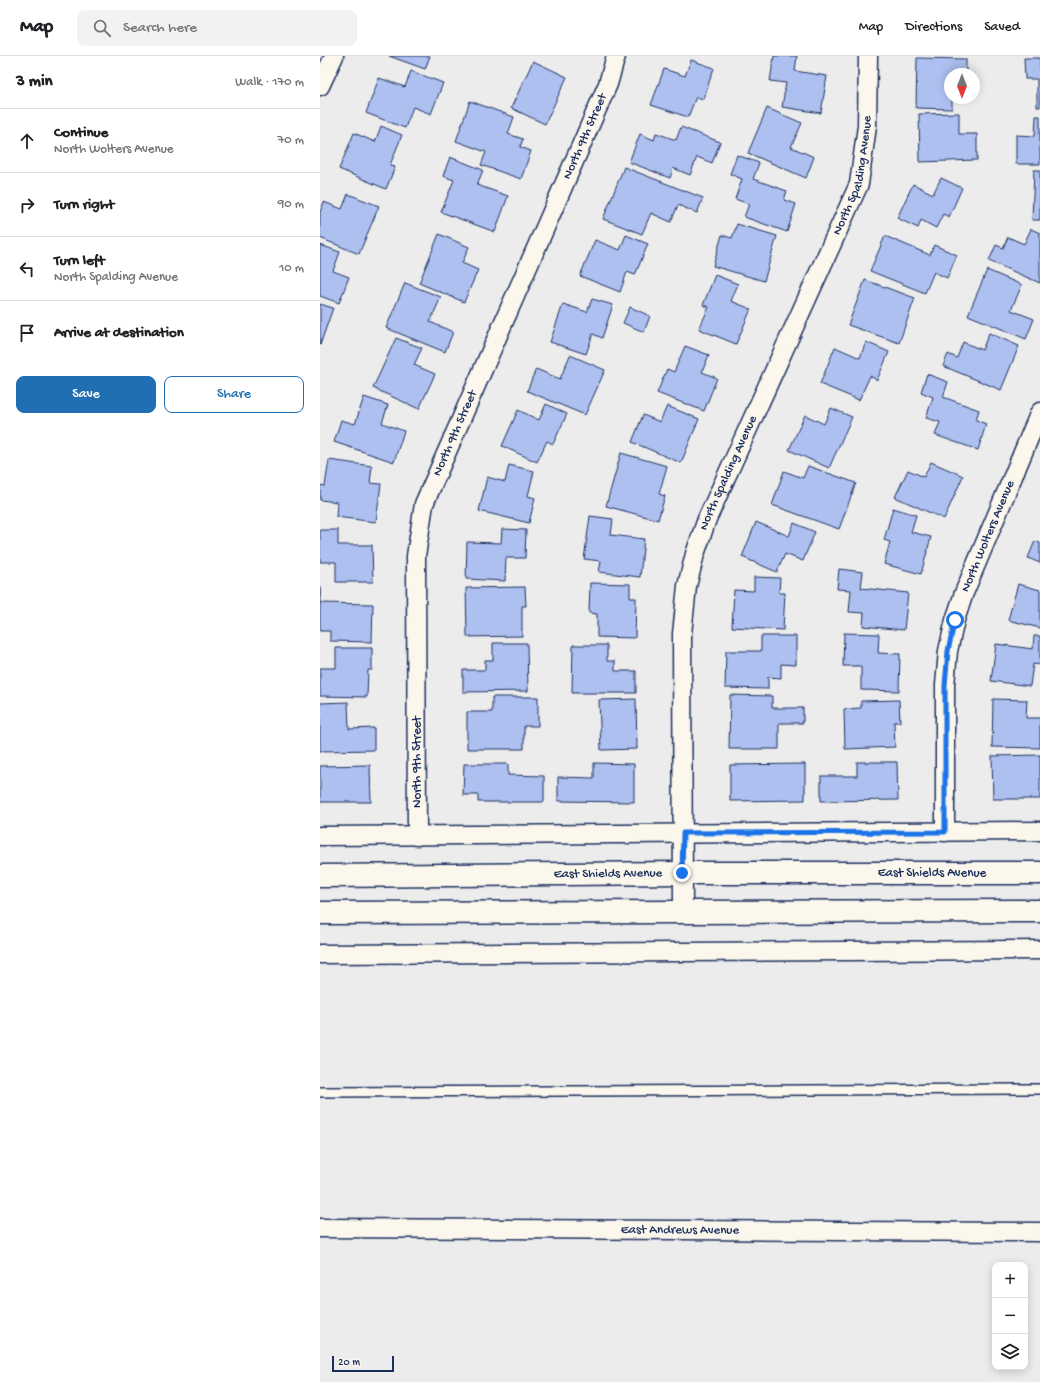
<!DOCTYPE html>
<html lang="en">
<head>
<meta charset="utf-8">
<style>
	body { margin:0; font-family:"Gochi Hand",sans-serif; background:#f2f2f2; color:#202124 }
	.controls { position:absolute; right:12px; bottom:12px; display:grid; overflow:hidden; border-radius:8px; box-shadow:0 2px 10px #0003 }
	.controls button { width:36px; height:36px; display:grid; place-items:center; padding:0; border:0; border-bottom:1px solid #e0e0e0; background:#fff; color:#202124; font:20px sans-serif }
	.compass { position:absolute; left:624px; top:12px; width:36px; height:36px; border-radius:50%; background:#fff; box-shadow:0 2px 10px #0003; rotate:180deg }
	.scale { position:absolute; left:12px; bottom:10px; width:62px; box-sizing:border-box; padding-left:4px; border:2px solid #1b2f5e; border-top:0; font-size:11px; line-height:14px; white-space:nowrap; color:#1b2f5e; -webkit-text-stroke:3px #fbf7ec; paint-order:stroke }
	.stop { position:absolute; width:12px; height:12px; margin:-9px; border:3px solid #1a73e8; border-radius:50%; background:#fff }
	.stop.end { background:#1a73e8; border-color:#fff; box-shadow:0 1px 4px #0008 }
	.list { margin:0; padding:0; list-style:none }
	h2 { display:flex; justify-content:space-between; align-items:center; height:52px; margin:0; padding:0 16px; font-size:17px }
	h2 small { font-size:13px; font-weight:400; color:#757577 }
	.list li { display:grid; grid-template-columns:26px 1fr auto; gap:12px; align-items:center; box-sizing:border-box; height:64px; padding:0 16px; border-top:1px solid #e0e0e0 }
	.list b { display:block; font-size:15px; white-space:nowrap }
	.list p { margin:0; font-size:13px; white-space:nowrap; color:#757577 }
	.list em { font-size:13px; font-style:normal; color:#757577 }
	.actions { display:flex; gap:8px; padding:12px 16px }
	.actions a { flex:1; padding:9px 0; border:1px solid #1f6fb2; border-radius:8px; text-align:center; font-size:14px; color:#1f6fb2 }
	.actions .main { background:#1f6fb2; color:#fff }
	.icon { flex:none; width:22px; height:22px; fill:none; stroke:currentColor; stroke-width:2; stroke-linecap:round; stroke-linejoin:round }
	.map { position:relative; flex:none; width:720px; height:1326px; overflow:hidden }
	header { display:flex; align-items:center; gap:24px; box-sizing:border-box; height:56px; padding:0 20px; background:#fff; border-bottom:1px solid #e0e0e0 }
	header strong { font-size:19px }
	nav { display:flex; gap:22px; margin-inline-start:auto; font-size:14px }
	.search { width:280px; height:36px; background:#f2f2f2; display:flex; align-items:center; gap:10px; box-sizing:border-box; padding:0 14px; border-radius:8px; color:#757577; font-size:15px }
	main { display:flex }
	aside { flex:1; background:#fff }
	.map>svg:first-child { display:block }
</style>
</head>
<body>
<header>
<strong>Map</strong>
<div class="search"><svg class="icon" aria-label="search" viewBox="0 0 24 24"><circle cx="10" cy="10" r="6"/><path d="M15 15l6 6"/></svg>Search here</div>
<nav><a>Map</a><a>Directions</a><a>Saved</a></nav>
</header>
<main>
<aside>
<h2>3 min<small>Walk · 170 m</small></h2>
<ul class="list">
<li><svg class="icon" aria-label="ahead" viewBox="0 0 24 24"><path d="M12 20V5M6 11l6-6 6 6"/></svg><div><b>Continue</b><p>North Wolters Avenue</p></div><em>70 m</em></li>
<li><svg class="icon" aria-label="right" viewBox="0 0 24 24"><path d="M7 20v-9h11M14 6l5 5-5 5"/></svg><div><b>Turn right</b></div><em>90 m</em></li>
<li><svg class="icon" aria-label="left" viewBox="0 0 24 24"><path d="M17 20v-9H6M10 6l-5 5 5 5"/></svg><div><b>Turn left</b><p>North Spalding Avenue</p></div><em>10 m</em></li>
<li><svg class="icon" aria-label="arrive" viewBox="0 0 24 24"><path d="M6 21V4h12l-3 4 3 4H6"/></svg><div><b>Arrive at destination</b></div></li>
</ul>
<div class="actions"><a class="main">Save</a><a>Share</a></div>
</aside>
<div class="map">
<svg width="720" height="1326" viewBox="0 0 720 1326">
	<rect width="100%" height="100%" fill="#ececed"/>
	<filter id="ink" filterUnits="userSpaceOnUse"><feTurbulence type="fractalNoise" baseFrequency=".025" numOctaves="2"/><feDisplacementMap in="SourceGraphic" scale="8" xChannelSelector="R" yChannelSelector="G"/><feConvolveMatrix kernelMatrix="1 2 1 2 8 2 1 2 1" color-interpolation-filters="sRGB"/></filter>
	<g filter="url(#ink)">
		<g fill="#aec0ef" stroke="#1b2f5e">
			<path d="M69 0H110L105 13Z"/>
			<path d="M454 0H477L475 15 507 20 501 57 462 51 466 27 450 25Z"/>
			<path d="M597 2 646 3V18H630V42H632V53L596 52Z"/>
			<path d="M704 2H720V51H717V23H705Z"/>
			<path d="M371 4 394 12 383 43 376 41 368 61 331 49 344 13 365 20Z"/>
			<path d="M213 5 247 21 225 68 191 52Z"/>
			<path d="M91 15 123 27 111 58 93 51 85 72 46 57 59 22 85 31Z"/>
			<path d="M150 45 194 61 188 78 203 83 200 91 211 95 201 123 161 109 166 96 136 85Z"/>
			<path d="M447 52 482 67 471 91 494 101 486 122 428 97Z"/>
			<path d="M639 57V78H657V104L600 106 599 58Z"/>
			<path d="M716 60H720V108H696V79L715 80Z"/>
			<path d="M61 70 82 79 70 109 75 111 66 133 19 113 34 77 55 86Z"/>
			<path d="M361 71 400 86 392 107 377 101 370 119 353 112 350 122 309 106 320 78 334 84 336 77 356 84Z"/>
			<path d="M417 99 439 107 433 123 467 135 464 144 476 148 467 176 424 161 429 148 415 143 422 123 410 118Z"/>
			<path d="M130 101 163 114 157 129 188 140 175 176 121 156 134 124 123 120Z"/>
			<path d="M304 111 383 142 377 157 358 149 351 166 331 157 322 178 283 163Z"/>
			<path d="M714 114H720V164H712Z"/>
			<path d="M621 122 642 132 629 161 623 158 616 172 601 164 598 172 577 162 593 128 613 138Z"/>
			<path d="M28 138 59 150 39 198 0 182V156L4 146 22 153Z"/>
			<path d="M417 168 457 180 444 225 393 210 402 179 412 182Z"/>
			<path d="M711 173 720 177V227L669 205 676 189 683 192 688 181 704 188Z"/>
			<path d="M119 178 149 191 142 207 158 214 144 246 99 227Z"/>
			<path d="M306 179 328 188 315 219 307 216 300 236 260 220 275 184 300 194Z"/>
			<path d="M565 180 610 199 614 189 637 199 627 222 614 216 605 237 550 215Z"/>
			<path d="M0 189 20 196 13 215 29 221 19 247 0 240Z"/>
			<path d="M667 214 702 229 691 254 714 263 706 283 648 259Z"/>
			<path d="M395 219 418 228 411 245 431 253 416 288 379 273 389 251 383 249Z"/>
			<path d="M545 224 595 242 579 287 528 269Z"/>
			<path d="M85 227 121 241 110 266 133 276 125 296 66 272Z"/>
			<path d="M272 243 293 249 282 282 273 278 266 298 230 286 243 248 267 256Z"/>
			<path d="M0 248 13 252 0 289Z"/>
			<path d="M310 251 330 260 324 276 303 267Z"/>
			<path d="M669 277 699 290 681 334 623 310 628 298 637 302 643 286 662 294Z"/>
			<path d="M76 282 102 292 94 309 115 318 99 353 53 332Z"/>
			<path d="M546 286 569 296 557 324 550 320 539 344 500 328 515 291 540 302Z"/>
			<path d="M365 290 389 299 382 316 397 322 384 355 337 337 347 313 354 316Z"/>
			<path d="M250 299 285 314 265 359 207 335 216 313 240 323Z"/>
			<path d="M607 318 628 326 623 341 659 354 656 364 666 368 658 394 615 379 620 366 606 362 613 341 601 336Z"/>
			<path d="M44 341 68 349 62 367 84 375 74 406 14 386 21 364 35 368Z"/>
			<path d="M226 348 247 358 233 388 227 385 217 406 182 390 198 354 219 364Z"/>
			<path d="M347 350 379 363 361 407 312 386 323 359 340 366Z"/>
			<path d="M511 352 532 361 509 412 469 394 485 359 504 368Z"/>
			<path d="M301 397 347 410 339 438 345 440 338 464 286 450Z"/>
			<path d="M9 404 52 410 50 427 61 428 56 466 16 461 17 446 0 444V429L5 430Z"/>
			<path d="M611 406 643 420 624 463 575 441 588 414 604 421Z"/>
			<path d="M189 409 214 415 208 440 215 442 209 467 159 455 167 421 185 426Z"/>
			<path d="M488 410 536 427 519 473 452 449 464 415 483 422Z"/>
			<path d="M573 452 596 459 591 476 611 481 601 518 564 508 570 486 564 484Z"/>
			<path d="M270 460 293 463 291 479 324 483 320 521 279 516 281 505 264 503Z"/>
			<path d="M436 466 469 480 474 467 495 476 483 505 465 498 457 516 422 501Z"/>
			<path d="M182 473 206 474 205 502H186L185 525 146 523 147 486 181 487Z"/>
			<path d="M0 474H18V489H52L53 526H16V506H0Z"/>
			<path d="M715 485 720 487V507L708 502Z"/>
			<path d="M519 513 543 516 541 532 588 537 584 574 543 570 544 557 529 556 531 534 517 533Z"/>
			<path d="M434 521 460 522 459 537H465L463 574 412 571 414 534 434 535Z"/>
			<path d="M270 527 310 528V542H316L315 582 277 581V558L269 557Z"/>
			<path d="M698 528 720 534V572L688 564Z"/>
			<path d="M205 531 206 550H202V580L147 581 146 532Z"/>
			<path d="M0 532H1V547L53 548 52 586 10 585V575H0Z"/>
			<path d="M524 577 559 578 558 597 580 598 579 635 541 634V610H523Z"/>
			<path d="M441 580H476V609L461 608V622L448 621V633L405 632 406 595H441Z"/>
			<path d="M714 580H720V609L713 608 710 630 671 625 676 588 713 593Z"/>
			<path d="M173 587H207L208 635 143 636V614H165V604H173Z"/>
			<path d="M253 589H287V605H295V615H316V637H252Z"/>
			<path d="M16 592H52V614H48L47 641 0 640V612H16Z"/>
			<path d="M410 639 452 640V652H483V667H459V693H409Z"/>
			<path d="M172 641H218V670H204V693H147V656H172Z"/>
			<path d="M316 643 317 693 281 694 279 644Z"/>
			<path d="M673 643 707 644 706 662H720V692L672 691Z"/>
			<path d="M579 644 580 666H574L575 691 525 693 524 653 541 652V645Z"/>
			<path d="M28 646 29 673 54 672V694L0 695V647Z"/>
			<path d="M720 699V743H673L672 700Z"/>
			<path d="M537 706H577L578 744 501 745V720H537Z"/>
			<path d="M274 707 314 708V746L238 745V721L274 722Z"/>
			<path d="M144 708H188V719L224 720V746H158V739H143Z"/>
			<path d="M485 708V744L410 745V709Z"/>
			<path d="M50 709 51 746H0V710Z"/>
		</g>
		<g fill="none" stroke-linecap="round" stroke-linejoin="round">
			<defs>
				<path id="service" d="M0 1036 720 1033"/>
				<g id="minor">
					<path d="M0 30 14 0"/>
					<path id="s1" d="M625 776V629L628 595 635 564 644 537 720 356"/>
					<path d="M0 780 720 775"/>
					<path id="s2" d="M97 780 96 500 104 448 288 28 296 0"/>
					<path id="s3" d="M363 855 362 578 367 530 375 498 387 463 539 128 547 70 548 0"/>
					<path d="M0 898 720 894"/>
					<path id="s4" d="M0 1172 720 1176"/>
				</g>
				<g id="secondary">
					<path id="s5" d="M0 820 362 817H720"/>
					<path d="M0 857 720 855"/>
				</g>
			</defs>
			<use href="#service" stroke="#1b2f5e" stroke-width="12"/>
			<use href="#minor" stroke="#1b2f5e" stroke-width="21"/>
			<use href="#secondary" stroke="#1b2f5e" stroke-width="25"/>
			<use href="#service" stroke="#fbf7ec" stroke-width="9"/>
			<use href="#minor" stroke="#fbf7ec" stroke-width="18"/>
			<use href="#secondary" stroke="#fbf7ec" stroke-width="22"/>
		</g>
	</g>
	<g fill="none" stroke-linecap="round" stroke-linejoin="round" filter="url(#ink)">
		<path stroke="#1a73e8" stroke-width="5" d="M362 817 363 777 625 776V629L628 595 635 564"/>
	</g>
	<g text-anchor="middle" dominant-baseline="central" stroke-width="3.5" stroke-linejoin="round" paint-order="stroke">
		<g font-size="13" fill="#1b2f5e" stroke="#fbf7ec">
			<text stroke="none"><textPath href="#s2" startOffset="734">North 9th Street</textPath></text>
			<text stroke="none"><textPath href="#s3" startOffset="770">North Spalding Avenue</textPath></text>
			<text stroke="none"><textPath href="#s2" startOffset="410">North 9th Street</textPath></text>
			<text stroke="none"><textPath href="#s3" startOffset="446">North Spalding Avenue</textPath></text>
			<text stroke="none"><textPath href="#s1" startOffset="303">North Wolters Avenue</textPath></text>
			<text transform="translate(97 706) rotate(-90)">North 9th Street</text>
			<text stroke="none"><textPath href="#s5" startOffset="612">East Shields Avenue</textPath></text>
			<text stroke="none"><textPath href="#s5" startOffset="288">East Shields Avenue</textPath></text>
			<text stroke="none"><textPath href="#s4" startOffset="360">East Andrews Avenue</textPath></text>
		</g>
	</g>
</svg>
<div class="controls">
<button>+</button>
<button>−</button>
<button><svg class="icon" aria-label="layers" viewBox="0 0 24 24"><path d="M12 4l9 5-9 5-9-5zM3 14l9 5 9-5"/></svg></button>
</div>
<svg class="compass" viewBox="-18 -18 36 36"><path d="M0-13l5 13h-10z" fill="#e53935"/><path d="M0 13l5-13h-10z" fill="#757577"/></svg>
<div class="scale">20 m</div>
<div class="stop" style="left:635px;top:564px"></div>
<div class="stop end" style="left:362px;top:817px"></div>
</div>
</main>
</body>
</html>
